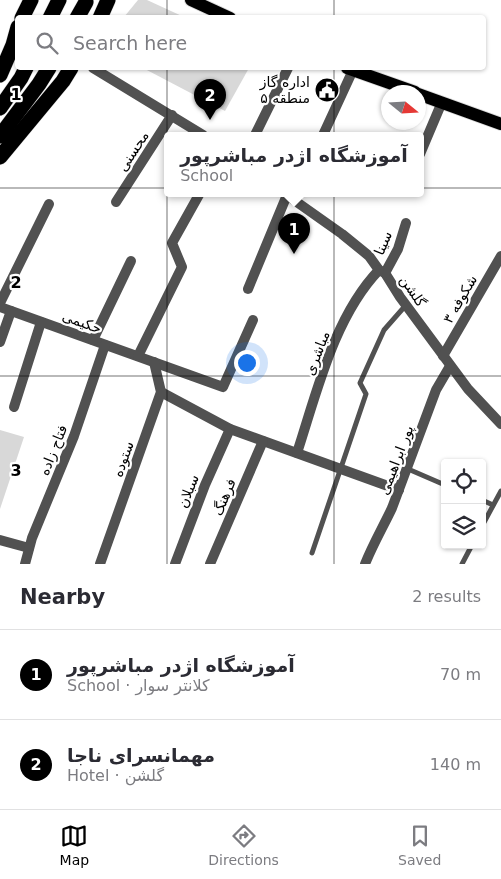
<!DOCTYPE html>
<html lang="en">
<head>
<meta charset="utf-8">
<style>
	body { margin:0; font-family:"DejaVu Sans","Noto Sans Arabic",sans-serif; background:#f7f7f7; color:#2b2b33 }
	.controls { position:absolute; right:15px; bottom:15px; display:grid; overflow:hidden; border-radius:5px; box-shadow:0 1px 4px #0004 }
	.controls button { width:45px; height:45px; display:grid; place-items:center; padding:0; border:0; border-bottom:1px solid #e1e1e2; background:#fff; color:#2b2b33; font:25px sans-serif }
	.compass { position:absolute; left:381px; top:85px; width:45px; height:45px; border-radius:50%; background:#fff; box-shadow:0 1px 4px #0004; rotate:108deg }
	.you { position:absolute; left:246px; top:362px; width:18px; height:18px; margin:-12px; border:4px solid #fff; border-radius:50%; background:#1a73e8; box-shadow:0 0 0 8px #1a73e833 }
	.badge { display:grid; place-items:center; width:32px; height:32px; border-radius:50%; background:#000; color:#fff; font-size:16px; font-weight:700 }
	.pin { position:absolute; translate:-50% -41px; filter:drop-shadow(0 1px 2px #0008) }
	.pin::after { content:''; position:absolute; top:26px; width:18px; height:15px; background:inherit; clip-path:polygon(0 0,100% 0,50% 100%) }
	.popup { position:absolute; left:164px; top:132px; width:260px; height:65px; box-sizing:border-box; display:grid; place-content:center; border-radius:5px; background:#fff; filter:drop-shadow(0 1px 4px #0005); font-size:16px; white-space:nowrap; color:#7c7c81 }
	.popup b { font-size:19px; color:#2b2b33 }
	.popup::after { content:''; position:absolute; left:50%; top:100%; margin-left:-10px; border:10px solid transparent; border-top-color:#fff }
	.list { margin:0; padding:0; list-style:none }
	h2 { display:flex; justify-content:space-between; align-items:center; height:65px; margin:0; padding:0 20px; font-size:21px }
	h2 small { font-size:16px; font-weight:400; color:#7c7c81 }
	.list li { display:grid; grid-template-columns:32px 1fr auto; gap:15px; align-items:center; box-sizing:border-box; height:90px; padding:0 20px; border-top:1px solid #e1e1e2 }
	.list b { display:block; font-size:19px; white-space:nowrap }
	.list p { margin:0; font-size:16px; white-space:nowrap; color:#7c7c81 }
	.list em { font-size:16px; font-style:normal; color:#7c7c81 }
	.icon { flex:none; width:28px; height:28px; fill:none; stroke:currentColor; stroke-width:2; stroke-linecap:round; stroke-linejoin:round }
	.map { position:relative; flex:none; width:501px; height:564px; overflow:hidden }
	.search { position:absolute; background:#fff; box-shadow:0 1px 4px #0004; left:15px; right:15px; top:15px; height:55px; display:flex; align-items:center; gap:12px; box-sizing:border-box; padding:0 18px; border-radius:5px; color:#7c7c81; font-size:19px }
	.sheet { height:245px; background:#fff }
	nav { display:flex; justify-content:space-around; align-items:center; box-sizing:border-box; height:70px; border-top:1px solid #e1e1e2; background:#fff; font-size:14px; color:#7c7c81 }
	nav a { display:grid; justify-items:center; gap:2px }
	nav .on { color:#000 }
	.map>svg:first-child { display:block }
</style>
</head>
<body>
<div class="map">
<svg width="501" height="564" viewBox="0 0 501 564">
	<rect width="100%" height="100%" fill="#fff"/>
	<g fill="#d8d8d8">
		<path d="M138 0H147L184 17H124Z"/>
		<path d="M143 68H249L225 111Z"/>
		<path d="M0 430 24 437 0 509Z"/>
	</g>
	<g fill="none" stroke-linecap="round" stroke-linejoin="round">
		<defs>
			<g id="primary">
				<path d="M191 0 230 18"/>
				<path d="M347 68 415 92"/>
				<path d="M418 94 501 124"/>
			</g>
			<g id="highway">
				<path d="M22 18 31 0"/>
				<path d="M50 18 59 0"/>
				<path d="M77 18 86 2"/>
				<path d="M100 18 108 0"/>
				<path d="M0 75 13 45 18 27"/>
				<path d="M0 108 21 78 26 68"/>
				<path d="M0 136 39 84 49 68"/>
				<path d="M0 157 63 81 71 68"/>
			</g>
		</defs>
		<use href="#primary" stroke="#dbdbdb" stroke-width="14"/>
		<use href="#highway" stroke="#dbdbdb" stroke-width="16"/>
		<g stroke="#515151" stroke-width="5">
			<path d="M408 469 445 485"/>
			<path d="M482 500 493 505"/>
			<path d="M482 526 501 491"/>
			<path d="M312 553 366 394 360 383 384 330 406 305"/>
			<path d="M462 564 472 545"/>
		</g>
		<g stroke="#515151" stroke-width="10">
			<path d="M93 68 203 135"/>
			<path d="M255 135 288 68"/>
			<path d="M323 135 353 70"/>
			<path d="M420 154 442 102"/>
			<path d="M284 193 342 234 369 256 379 270 385 273 400 297 468 389 501 424"/>
			<path d="M116 202 172 115"/>
			<path d="M385 273 398 249 406 223"/>
			<path d="M248 289 287 195"/>
			<path d="M0 303 49 204"/>
			<path d="M0 307 223 387 253 320"/>
			<path d="M93 340 131 261"/>
			<path d="M0 342 11 311"/>
			<path d="M138 356 182 267 172 243 200 193"/>
			<path d="M443 356 501 256"/>
			<path d="M161 392 230 429 399 490"/>
			<path d="M14 407 41 322"/>
			<path d="M297 453C317 392 334 317 379 270"/>
			<path d="M0 540 29 548"/>
			<path d="M25 564 32 538 74 436 105 345"/>
			<path d="M100 564 161 392 154 362"/>
			<path d="M175 564 205 485 230 429"/>
			<path d="M210 564 263 441"/>
			<path d="M365 564C373 544 383 527 392 508L436 390 450 366"/>
		</g>
		<use href="#primary" stroke="#000" stroke-width="12"/>
		<use href="#highway" stroke="#000" stroke-width="15"/>
	</g>
	<path fill="none" stroke="#000" stroke-width="1" stroke-opacity="0.55" d="M167 0V18M334 0V18M167 68V564M334 68V564M0 188H501M0 376H501"/>
	<defs>
		<symbol id="civic-disc" viewBox="-11 -11 22 22"><circle r="9.5" fill="#000" stroke="#fff"/><path d="M-.6-6.5H3V-4.5H.6V-3L4-1V1h2V6H-6V1h2V-1L-.6-3ZM-1.2 2.5V6h2.4V2.5Z" fill="#fff"/></symbol>
	</defs>
	<g fill-rule="evenodd">
		<use href="#civic-disc" x="313" y="76" width="28" height="28"/>
	</g>
	<g text-anchor="middle" dominant-baseline="central" stroke-width="4.5" stroke-linejoin="round" paint-order="stroke">
		<g font-size="14" fill="#000" stroke="#fff" text-anchor="end">
			<text x="310" y="82">اداره گاز<tspan x="310" dy="16">منطقه ۵</tspan></text>
		</g>
		<g font-size="14" fill="#000" stroke="#fff">
			<text transform="translate(133 151) rotate(-57)">محسنی</text>
			<text transform="translate(383 243) rotate(-67)">سینا</text>
			<text transform="translate(413 291) rotate(56)">گلشن</text>
			<text transform="translate(460 299) rotate(-60)">شکوفه ۳</text>
			<text transform="translate(82 322) rotate(20)">حکیمی</text>
			<text transform="translate(317 353) rotate(-69)">مباشری</text>
			<text transform="translate(53 450) rotate(-68)">فتاح زاده</text>
			<text transform="translate(123 459) rotate(-70)">ستوده</text>
			<text transform="translate(396 460) rotate(-69)">پور ابراهیمی</text>
			<text transform="translate(188 491) rotate(-68)">سبلان</text>
			<text transform="translate(224 497) rotate(-67)">فرهنگ</text>
		</g>
	</g>
	<g font-size="16" text-anchor="middle" font-weight="bold" fill="#000" stroke="#fff" stroke-width="4.5" stroke-linejoin="round" paint-order="stroke">
		<text x="16" y="100">1</text>
		<text x="16" y="288">2</text>
		<text x="16" y="476">3</text>
	</g>
</svg>
<div class="controls">
<button><svg class="icon" aria-label="locate" viewBox="0 0 24 24"><circle cx="12" cy="12" r="6"/><path d="M12 2v4M12 18v4M2 12h4M18 12h4"/></svg></button>
<button><svg class="icon" aria-label="layers" viewBox="0 0 24 24"><path d="M12 4l9 5-9 5-9-5zM3 14l9 5 9-5"/></svg></button>
</div>
<svg class="compass" viewBox="-18 -18 36 36"><path d="M0-13l5 13h-10z" fill="#e53935"/><path d="M0 13l5-13h-10z" fill="#7c7c81"/></svg>
<div class="you"></div>
<div class="pin badge" style="left:294px;top:254px">1</div>
<div class="popup"><b>آموزشگاه اژدر مباشرپور</b>School</div>
<div class="pin badge" style="left:210px;top:120px">2</div>
<div class="search"><svg class="icon" aria-label="search" viewBox="0 0 24 24"><circle cx="10" cy="10" r="6"/><path d="M15 15l6 6"/></svg>Search here</div>
</div>
<section class="sheet">
<h2>Nearby<small>2 results</small></h2>
<ul class="list">
<li><span class="badge">1</span><div><b>آموزشگاه اژدر مباشرپور</b><p>School · کلانتر سوار</p></div><em>70 m</em></li>
<li><span class="badge">2</span><div><b>مهمانسرای ناجا</b><p>Hotel · گلشن</p></div><em>140 m</em></li>
</ul>
</section>
<nav>
<a class="on"><svg class="icon" aria-label="map" viewBox="0 0 24 24"><path d="M3 6l6-2 6 2 6-2v14l-6 2-6-2-6 2zM9 4v14M15 6v14"/></svg>Map</a>
<a><svg class="icon" aria-label="directions" viewBox="0 0 24 24"><path d="M12 3l9 9-9 9-9-9zM9 14v-3h6M13 9l2 2-2 2"/></svg>Directions</a>
<a><svg class="icon" aria-label="saved" viewBox="0 0 24 24"><path d="M7 4h10v16l-5-4-5 4z"/></svg>Saved</a>
</nav>
</body>
</html>
